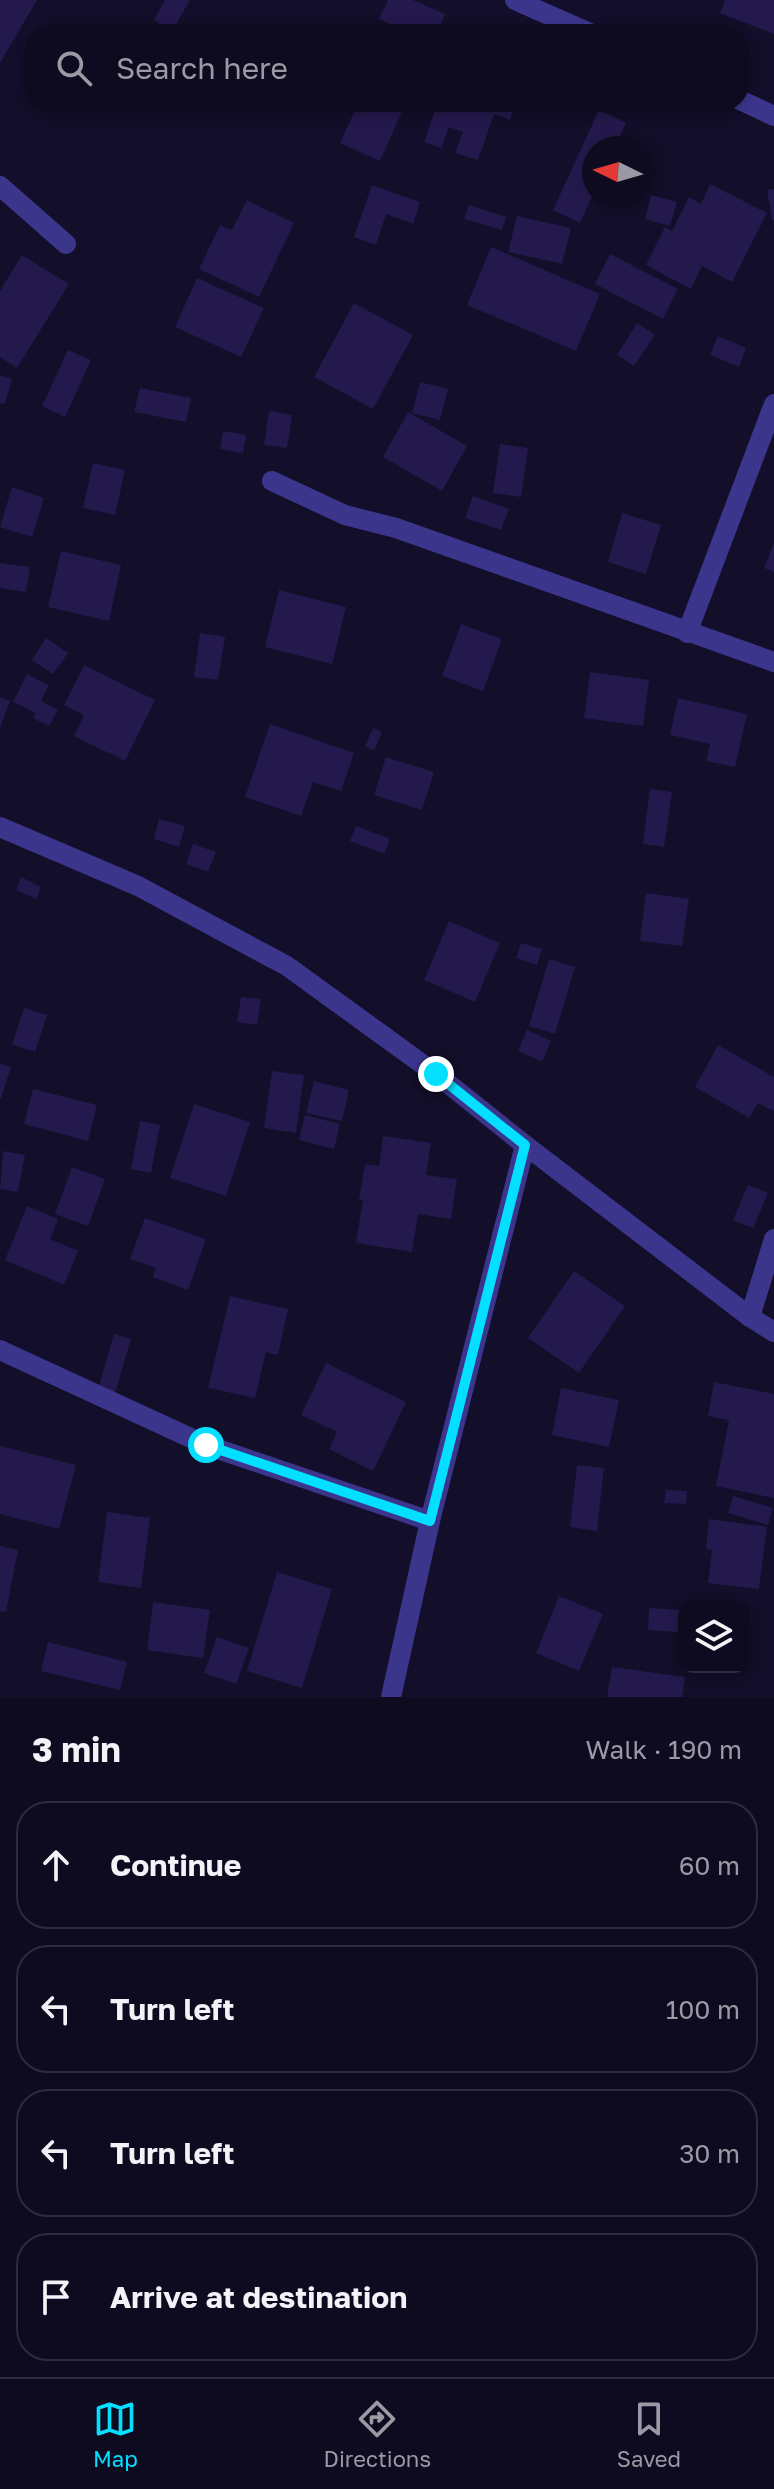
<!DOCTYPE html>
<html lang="en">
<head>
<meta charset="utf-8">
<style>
	body { margin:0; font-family:"Golos Text",sans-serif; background:#1c182c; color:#f1f3f6 }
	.controls { position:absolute; right:24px; bottom:24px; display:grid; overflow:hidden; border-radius:16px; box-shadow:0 4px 12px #0003 }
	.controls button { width:72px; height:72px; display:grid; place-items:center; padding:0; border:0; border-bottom:2px solid #2e2b3d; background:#0e0a1f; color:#f1f3f6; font:40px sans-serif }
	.compass { position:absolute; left:582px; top:136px; width:72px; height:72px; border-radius:50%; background:#0e0a1f; box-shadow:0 4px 12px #0003; rotate:275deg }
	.stop { position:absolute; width:24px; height:24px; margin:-18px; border:6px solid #03e0ff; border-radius:50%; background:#fff }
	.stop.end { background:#03e0ff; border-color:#fff; box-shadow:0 2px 8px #0008 }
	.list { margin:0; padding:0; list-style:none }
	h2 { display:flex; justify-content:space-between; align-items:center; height:104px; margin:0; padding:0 32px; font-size:34px }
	h2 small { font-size:26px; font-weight:400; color:#9b9aa4 }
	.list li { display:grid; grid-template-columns:52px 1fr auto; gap:24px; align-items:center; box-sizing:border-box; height:128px; margin:0 16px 16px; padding:0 16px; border:2px solid #2e2b3d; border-radius:32px }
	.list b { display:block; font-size:30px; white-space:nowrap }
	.list em { font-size:26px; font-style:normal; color:#9b9aa4 }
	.icon { flex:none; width:44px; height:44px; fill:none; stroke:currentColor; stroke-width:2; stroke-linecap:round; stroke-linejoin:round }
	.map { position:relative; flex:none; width:774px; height:1697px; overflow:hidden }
	.search { position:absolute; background:#0e0a1f; box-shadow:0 4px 12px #0003; left:24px; right:24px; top:24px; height:88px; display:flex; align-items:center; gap:20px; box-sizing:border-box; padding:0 28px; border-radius:32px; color:#9b9aa4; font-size:30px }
	.sheet { height:680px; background:#0e0a1f }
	nav { display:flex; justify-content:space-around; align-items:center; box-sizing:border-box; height:112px; border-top:2px solid #2e2b3d; background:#0e0a1f; font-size:22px; color:#9b9aa4 }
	nav a { display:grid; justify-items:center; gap:4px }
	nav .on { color:#03e0ff }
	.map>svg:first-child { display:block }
</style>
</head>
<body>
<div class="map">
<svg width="774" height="1697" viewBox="0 0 774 1697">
	<rect width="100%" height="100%" fill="#130e29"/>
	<g fill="#24194c">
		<path d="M0 0H37L0 63Z"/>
		<path d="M165 0H190L172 31 154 20Z"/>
		<path d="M388 0H413L445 14 436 34H389L393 25 379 19Z"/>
		<path d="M725 0H774V34L720 13Z"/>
		<path d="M359 102H406L380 161 340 143Z"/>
		<path d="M438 102H516L510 120 494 114 478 160 455 153 463 132 449 127 441 148 424 142Z"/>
		<path d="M599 110 626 123 615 148H594V192L580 223 553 210Z"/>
		<path d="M710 184 767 213 732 282 702 266 691 289 646 265 665 227 672 231 689 197 701 204Z"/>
		<path d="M372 185 420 202 413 224 386 214 376 245 354 237Z"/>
		<path d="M774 189V220H772L767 190Z"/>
		<path d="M651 195 677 202 670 226 645 219Z"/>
		<path d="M247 200 294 223 259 297 199 269 220 225 232 230Z"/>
		<path d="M469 205 506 217 502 230 464 219Z"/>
		<path d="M517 216 571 228 562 264 508 252Z"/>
		<path d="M491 247 600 294 576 351 467 305Z"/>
		<path d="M610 254 678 289 663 319 595 284Z"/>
		<path d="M22 255 69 284 17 368 0 357V291Z"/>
		<path d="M197 278 264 308 241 357 175 327Z"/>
		<path d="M354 303 413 335 373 409 314 377Z"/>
		<path d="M637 323 655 335 634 366 617 355Z"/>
		<path d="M718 336 746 348 739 367 710 355Z"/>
		<path d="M68 350 91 360 65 417 42 406Z"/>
		<path d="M0 375 12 379 5 404 0 403Z"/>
		<path d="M420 382 448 389 440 420 412 413Z"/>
		<path d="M140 388 191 398 186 422 134 412Z"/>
		<path d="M269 411 292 415 287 448 264 445Z"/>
		<path d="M408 412 467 446 442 491 383 457Z"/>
		<path d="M223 431 246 435 243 453 220 449Z"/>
		<path d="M500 444 528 448 521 497 493 493Z"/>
		<path d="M93 463 125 470 115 515 83 508Z"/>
		<path d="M12 487 44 498 32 537 0 527Z"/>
		<path d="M473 496 509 509 501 530 465 518Z"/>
		<path d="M622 513 661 525 646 574 608 562Z"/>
		<path d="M774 543V572L764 568Z"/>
		<path d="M61 551 121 565 109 621 48 607Z"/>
		<path d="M0 563 30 567 26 592 0 588Z"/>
		<path d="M279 590 346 607 332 664 265 647Z"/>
		<path d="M461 624 502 639 483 691 442 676Z"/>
		<path d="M200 633 225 637 218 680 194 677Z"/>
		<path d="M46 638 68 653 53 674 32 660Z"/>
		<path d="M84 665 155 700 125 761 74 736 84 715 64 705Z"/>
		<path d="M590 672 649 680 643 726 584 718Z"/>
		<path d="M27 674 49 685 41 701 58 710 49 726 33 718 36 713 13 702Z"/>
		<path d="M0 697 10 701 0 728Z"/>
		<path d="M678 698 747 714 735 767 706 761 710 744 670 735Z"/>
		<path d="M270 724 354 753 341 791 313 782 301 816 245 797Z"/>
		<path d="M373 728 382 732 374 751 365 746Z"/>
		<path d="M386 757 434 772 422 810 374 795Z"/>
		<path d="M650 789 672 792 664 847 643 844Z"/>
		<path d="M159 819 185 826 179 847 154 839Z"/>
		<path d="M356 826 390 839 384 854 350 841Z"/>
		<path d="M193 844 216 852 208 872 186 864Z"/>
		<path d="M21 877 41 887 36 899 16 890Z"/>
		<path d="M646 893 689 899 682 946 640 941Z"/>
		<path d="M449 921 500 943 475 1002 424 980Z"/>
		<path d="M521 943 542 949 537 965 516 958Z"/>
		<path d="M549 959 575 967 555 1034 529 1026Z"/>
		<path d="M241 997 261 999 257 1025 237 1022Z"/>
		<path d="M24 1008 47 1015 35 1052 12 1044Z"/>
		<path d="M527 1030 551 1041 542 1062 518 1051Z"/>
		<path d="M718 1045 774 1077V1111L758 1103 749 1118 695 1087Z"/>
		<path d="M0 1064 11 1067 1 1098H0Z"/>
		<path d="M272 1071 304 1075 296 1133 264 1128Z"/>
		<path d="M314 1081 349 1090 342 1121 306 1113Z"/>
		<path d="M33 1089 97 1105 88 1141 24 1124Z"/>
		<path d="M194 1104 250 1122 226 1196 170 1178Z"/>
		<path d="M305 1115 340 1124 334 1149 299 1140Z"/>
		<path d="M140 1121 160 1125 151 1173 131 1169Z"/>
		<path d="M383 1136 431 1143 426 1175 457 1179 451 1219 418 1214 412 1252 356 1243 363 1200H359L365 1164 379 1166Z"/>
		<path d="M3 1151 25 1155 18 1192 0 1189Z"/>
		<path d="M72 1167 105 1179 88 1226 55 1214Z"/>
		<path d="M748 1185 768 1193 753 1228 733 1220Z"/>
		<path d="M27 1206 58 1219 50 1239 78 1251 64 1285 5 1260Z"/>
		<path d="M145 1218 206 1239 188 1290 153 1277 156 1268 130 1259Z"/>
		<path d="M574 1271 625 1306 579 1373 528 1338Z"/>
		<path d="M230 1296 288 1309 278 1355 266 1352 255 1398 208 1388Z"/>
		<path d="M114 1334 131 1339 115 1393 98 1389Z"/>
		<path d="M326 1363 406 1402 373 1471 329 1449 337 1432 301 1415Z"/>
		<path d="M714 1382 774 1394V1498L716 1486 729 1420 708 1416Z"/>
		<path d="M561 1388 619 1400 609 1447 552 1435Z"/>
		<path d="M0 1446 76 1465 59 1529 0 1514Z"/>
		<path d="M577 1465 604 1468 597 1531 570 1527Z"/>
		<path d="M666 1490 687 1491 686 1504 664 1503Z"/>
		<path d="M733 1496 773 1508 768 1525 728 1513Z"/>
		<path d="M107 1512 150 1518 141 1588 98 1582Z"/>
		<path d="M709 1519 767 1527 759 1589 708 1583 712 1550 706 1549Z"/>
		<path d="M0 1546 18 1550 6 1612 0 1611Z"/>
		<path d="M277 1572 332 1589 302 1688 247 1671Z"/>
		<path d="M559 1596 603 1614 579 1671 536 1653Z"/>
		<path d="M153 1602 210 1610 203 1658 147 1650Z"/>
		<path d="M649 1608 680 1610 679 1632 648 1630Z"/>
		<path d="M217 1637 249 1648 236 1684 204 1673Z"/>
		<path d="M48 1642 127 1662 120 1690 41 1671Z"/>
		<path d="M612 1667 685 1677 682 1697H607Z"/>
	</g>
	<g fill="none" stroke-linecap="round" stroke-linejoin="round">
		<g stroke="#3b368c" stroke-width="20">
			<path d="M515 0 592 34"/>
			<path d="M740 100 774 116"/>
			<path d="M0 186 66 244"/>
			<path d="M272 481 345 515 396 528 774 662"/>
			<path d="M687 633 774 404"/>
			<path d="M0 827 138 886 287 966 436 1074 525 1145 750 1317 774 1332"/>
			<path d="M750 1317 774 1239"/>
			<path d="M0 1350 206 1445 430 1521"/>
			<path d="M391 1697 430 1521 525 1145"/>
		</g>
	</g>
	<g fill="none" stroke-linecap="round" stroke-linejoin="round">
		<path stroke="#03e0ff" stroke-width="10" d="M206 1445 430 1521 525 1145 436 1074"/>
	</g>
</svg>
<div class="controls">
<button><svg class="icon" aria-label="layers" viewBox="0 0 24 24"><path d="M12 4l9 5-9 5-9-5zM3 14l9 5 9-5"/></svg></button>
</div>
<svg class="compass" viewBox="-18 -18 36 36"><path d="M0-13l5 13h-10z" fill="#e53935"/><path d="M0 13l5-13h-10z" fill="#9b9aa4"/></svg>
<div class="stop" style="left:206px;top:1445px"></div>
<div class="stop end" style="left:436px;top:1074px"></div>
<div class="search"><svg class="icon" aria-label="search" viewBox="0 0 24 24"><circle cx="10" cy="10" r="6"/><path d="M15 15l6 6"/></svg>Search here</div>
</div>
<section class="sheet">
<h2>3 min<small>Walk · 190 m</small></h2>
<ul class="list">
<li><svg class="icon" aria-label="ahead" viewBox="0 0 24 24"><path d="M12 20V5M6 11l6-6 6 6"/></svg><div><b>Continue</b></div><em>60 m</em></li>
<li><svg class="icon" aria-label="left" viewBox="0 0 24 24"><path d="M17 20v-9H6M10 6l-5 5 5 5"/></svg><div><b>Turn left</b></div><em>100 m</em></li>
<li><svg class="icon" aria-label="left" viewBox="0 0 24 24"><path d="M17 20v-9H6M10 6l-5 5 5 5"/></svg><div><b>Turn left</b></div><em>30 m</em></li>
<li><svg class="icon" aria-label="arrive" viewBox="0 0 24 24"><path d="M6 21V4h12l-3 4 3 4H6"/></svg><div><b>Arrive at destination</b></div></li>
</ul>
</section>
<nav>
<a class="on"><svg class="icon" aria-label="map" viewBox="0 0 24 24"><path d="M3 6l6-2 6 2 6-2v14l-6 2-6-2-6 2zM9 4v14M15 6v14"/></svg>Map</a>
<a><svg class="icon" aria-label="directions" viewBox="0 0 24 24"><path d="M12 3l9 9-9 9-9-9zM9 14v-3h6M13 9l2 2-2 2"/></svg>Directions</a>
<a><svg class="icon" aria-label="saved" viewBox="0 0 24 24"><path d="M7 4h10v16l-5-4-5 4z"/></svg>Saved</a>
</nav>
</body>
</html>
